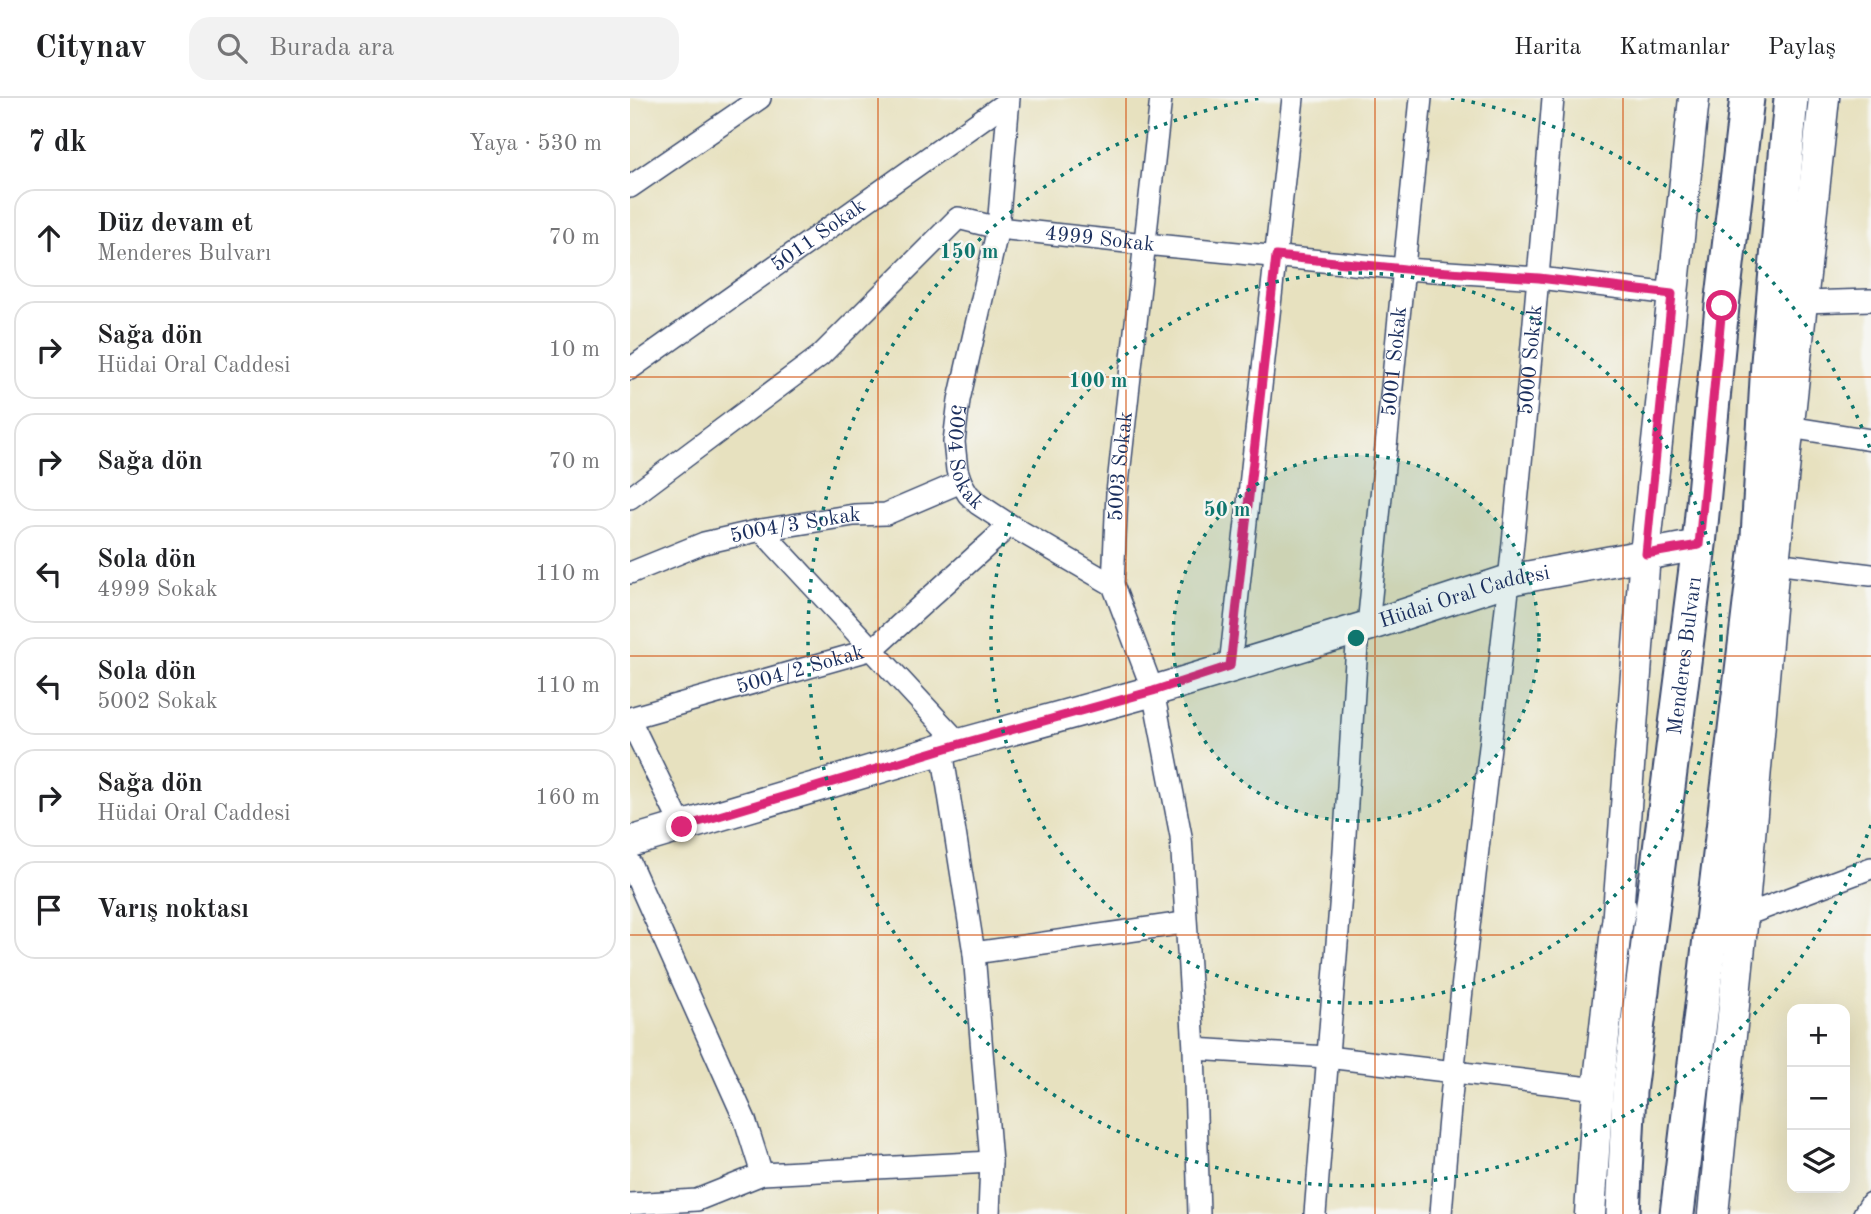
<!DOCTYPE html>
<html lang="tr">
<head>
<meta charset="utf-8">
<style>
	body { margin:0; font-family:"Old Standard TT",serif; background:#f2f2f2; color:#202124 }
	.controls { position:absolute; right:21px; bottom:21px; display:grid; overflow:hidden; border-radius:14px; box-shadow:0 7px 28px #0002 }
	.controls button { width:63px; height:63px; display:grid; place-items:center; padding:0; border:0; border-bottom:2px solid #e0e0e0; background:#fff; color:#202124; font:35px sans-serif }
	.stop { position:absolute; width:21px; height:21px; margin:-16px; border:5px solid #db2777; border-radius:50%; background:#fff }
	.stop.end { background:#db2777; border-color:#fff; box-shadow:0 2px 7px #0008 }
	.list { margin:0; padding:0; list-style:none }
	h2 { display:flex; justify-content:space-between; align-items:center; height:91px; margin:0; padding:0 28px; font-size:30px }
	h2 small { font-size:23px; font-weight:400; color:#757577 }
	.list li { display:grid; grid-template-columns:46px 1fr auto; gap:21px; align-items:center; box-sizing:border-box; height:98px; margin:0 14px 14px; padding:0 14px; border:2px solid #e0e0e0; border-radius:21px }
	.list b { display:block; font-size:26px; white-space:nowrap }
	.list p { margin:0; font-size:23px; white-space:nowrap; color:#757577 }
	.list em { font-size:23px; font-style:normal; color:#757577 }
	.icon { flex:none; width:38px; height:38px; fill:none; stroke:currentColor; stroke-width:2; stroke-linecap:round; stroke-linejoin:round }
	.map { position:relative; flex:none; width:1241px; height:1116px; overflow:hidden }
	header { display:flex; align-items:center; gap:42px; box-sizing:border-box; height:98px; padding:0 35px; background:#fff; border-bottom:2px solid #e0e0e0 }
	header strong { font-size:33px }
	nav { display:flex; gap:38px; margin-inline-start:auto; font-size:24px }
	.search { width:490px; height:63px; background:#f2f2f2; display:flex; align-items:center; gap:18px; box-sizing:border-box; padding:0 24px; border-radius:21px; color:#757577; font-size:26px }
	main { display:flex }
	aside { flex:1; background:#fff }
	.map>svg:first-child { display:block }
</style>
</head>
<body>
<header>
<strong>Citynav</strong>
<div class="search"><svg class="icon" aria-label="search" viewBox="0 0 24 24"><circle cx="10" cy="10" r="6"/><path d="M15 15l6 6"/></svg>Burada ara</div>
<nav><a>Harita</a><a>Katmanlar</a><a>Paylaş</a></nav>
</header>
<main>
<aside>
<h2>7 dk<small>Yaya · 530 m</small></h2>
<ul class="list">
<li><svg class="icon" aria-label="ahead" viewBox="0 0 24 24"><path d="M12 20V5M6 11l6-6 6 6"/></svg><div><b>Düz devam et</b><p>Menderes Bulvarı</p></div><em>70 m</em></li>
<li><svg class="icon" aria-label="right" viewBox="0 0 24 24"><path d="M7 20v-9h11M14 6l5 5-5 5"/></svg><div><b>Sağa dön</b><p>Hüdai Oral Caddesi</p></div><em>10 m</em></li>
<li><svg class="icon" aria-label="right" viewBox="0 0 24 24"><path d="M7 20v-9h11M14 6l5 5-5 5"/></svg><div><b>Sağa dön</b></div><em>70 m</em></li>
<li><svg class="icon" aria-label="left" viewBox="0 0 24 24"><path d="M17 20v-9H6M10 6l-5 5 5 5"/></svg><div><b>Sola dön</b><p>4999 Sokak</p></div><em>110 m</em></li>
<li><svg class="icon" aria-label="left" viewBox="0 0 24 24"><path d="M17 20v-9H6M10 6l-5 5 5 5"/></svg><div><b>Sola dön</b><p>5002 Sokak</p></div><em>110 m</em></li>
<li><svg class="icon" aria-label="right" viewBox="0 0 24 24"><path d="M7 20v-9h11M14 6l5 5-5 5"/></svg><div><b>Sağa dön</b><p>Hüdai Oral Caddesi</p></div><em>160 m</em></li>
<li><svg class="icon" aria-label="arrive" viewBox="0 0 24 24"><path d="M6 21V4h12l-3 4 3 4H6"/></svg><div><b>Varış noktası</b></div></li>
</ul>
</aside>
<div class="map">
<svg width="1241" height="1116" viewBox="0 0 1241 1116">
	<rect width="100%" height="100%" fill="#f6f6f2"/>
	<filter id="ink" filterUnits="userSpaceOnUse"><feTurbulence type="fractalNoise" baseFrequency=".0143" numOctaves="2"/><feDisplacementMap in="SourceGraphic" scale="14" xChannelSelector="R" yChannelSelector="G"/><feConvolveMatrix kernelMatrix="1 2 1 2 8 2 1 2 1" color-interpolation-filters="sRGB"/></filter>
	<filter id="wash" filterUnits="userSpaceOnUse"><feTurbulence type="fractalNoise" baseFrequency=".00686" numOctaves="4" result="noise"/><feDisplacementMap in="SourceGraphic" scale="28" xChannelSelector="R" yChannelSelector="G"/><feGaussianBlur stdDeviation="1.57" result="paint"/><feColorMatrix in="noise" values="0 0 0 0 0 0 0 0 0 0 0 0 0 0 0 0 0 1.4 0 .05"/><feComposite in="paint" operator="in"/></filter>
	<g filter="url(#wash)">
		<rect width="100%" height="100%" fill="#e7e1bf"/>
	</g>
	<g filter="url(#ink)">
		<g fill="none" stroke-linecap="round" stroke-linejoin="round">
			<defs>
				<g id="street">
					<path id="s1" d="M379 0 368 130 329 302 324 344 327 372 331 384 338 396 348 406 380 427 483 487 523 593 551 738 564 951 569 1116"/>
					<path d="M0 89 130 0"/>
					<path d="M1173 204 1241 202"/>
					<path id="s2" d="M0 271 378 3"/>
					<path d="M1159 329 1241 342"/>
					<path id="s3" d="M0 400 190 258 328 120 368 130 515 146 775 171 909 180 1042 196"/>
					<path d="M131 432 330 646"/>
					<path d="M1144 465 1241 477"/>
					<path id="s4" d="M0 475 74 445 131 432 224 417 256 416 331 384"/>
					<path id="s5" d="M483 487 487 395 531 0"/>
					<path id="s6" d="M738 528 791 0"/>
					<path d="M600 568 663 0"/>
					<path id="s7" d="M0 620 243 551 380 427"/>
					<path d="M0 622 52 729"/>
					<path d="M312 652 344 855 361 1064 359 1116"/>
					<path d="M0 765 115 1022 132 1076"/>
					<path d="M1113 818 1241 770"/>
					<path d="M344 855 554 825"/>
					<path d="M564 951 697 959 968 991"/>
					<path d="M0 1106 67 1102 132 1076 361 1064"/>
					<path d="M685 1116 712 784 728 531"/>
					<path id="s8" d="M811 1116C827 904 856 694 879 483 896 322 910 161 923 0"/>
					<path d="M1234 1116 1241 1105"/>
				</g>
				<g id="secondary">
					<path id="s9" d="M0 744 330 646 523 593 738 528 879 482 1069 447"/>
					<path d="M987 828 1015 456 1064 0"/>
					<path d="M960 1116 968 991 986 831 991 809"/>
					<path d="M1083 1116 1113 818 1144 465 1194 0"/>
				</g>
				<g id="primary">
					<path id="s10" d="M993 1116 999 994 1069 447 1092 208 1117 0"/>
					<path d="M1047 1116 1128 439 1138 264 1161 0"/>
				</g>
			</defs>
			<use href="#street" stroke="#3a4a6d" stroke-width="24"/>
			<use href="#secondary" stroke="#3a4a6d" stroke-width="33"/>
			<use href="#primary" stroke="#3a4a6d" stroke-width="37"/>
			<use href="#street" stroke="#fff" stroke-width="21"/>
			<use href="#secondary" stroke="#fff" stroke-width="30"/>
			<use href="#primary" stroke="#fff" stroke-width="33"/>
		</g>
	</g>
	<g fill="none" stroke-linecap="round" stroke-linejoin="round" filter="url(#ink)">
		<path stroke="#db2777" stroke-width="9" d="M52 729 330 646 523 593 600 568 646 158 775 171 909 180 1042 196 1016 456 1069 447 1092 208"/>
	</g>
	<path fill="none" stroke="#d45514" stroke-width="2" stroke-opacity="0.55" d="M248 0V1116M496 0V1116M745 0V1116M993 0V1116M0 279H1241M0 558H1241M0 837H1241"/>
	<circle cx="726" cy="540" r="183" fill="#0f766e" fill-opacity=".12"/>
	<g fill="none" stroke="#0f766e" stroke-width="3.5" stroke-dasharray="3.5 7">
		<circle cx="726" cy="540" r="183"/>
		<circle cx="726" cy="540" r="365"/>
		<path d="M1241 727A548 548 0 1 1 631 0M821 0A548 548 0 0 1 1241 353"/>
	</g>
	<g text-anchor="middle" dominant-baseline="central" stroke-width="5" stroke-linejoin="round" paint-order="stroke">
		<g font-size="21" fill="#1b2f5e" stroke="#f6f6f2">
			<text stroke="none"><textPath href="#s2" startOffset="231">5011 Sokak</textPath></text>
			<text stroke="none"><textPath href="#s3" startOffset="576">4999 Sokak</textPath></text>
			<text stroke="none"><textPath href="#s8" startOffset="859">5000 Sokak</textPath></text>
			<text stroke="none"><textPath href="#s6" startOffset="266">5001 Sokak</textPath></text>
			<text stroke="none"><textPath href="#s1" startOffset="366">5004 Sokak</textPath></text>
			<text stroke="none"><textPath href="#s5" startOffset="119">5003 Sokak</textPath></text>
			<text stroke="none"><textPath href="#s4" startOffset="173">5004/3 Sokak</textPath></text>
			<text stroke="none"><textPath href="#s9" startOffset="870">Hüdai Oral Caddesi</textPath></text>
			<text stroke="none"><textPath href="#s10" startOffset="562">Menderes Bulvarı</textPath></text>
			<text stroke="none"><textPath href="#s7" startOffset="177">5004/2 Sokak</textPath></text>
		</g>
	</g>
	<circle cx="726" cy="540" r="10" fill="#0f766e" stroke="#f6f6f2" stroke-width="3.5"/>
	<g font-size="21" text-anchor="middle" font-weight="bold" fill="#0f766e" stroke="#f6f6f2" stroke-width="5" stroke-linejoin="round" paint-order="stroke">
		<text x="339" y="160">150 m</text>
		<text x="468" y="289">100 m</text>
		<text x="597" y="418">50 m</text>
	</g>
</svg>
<div class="controls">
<button>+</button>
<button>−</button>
<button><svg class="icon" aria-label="layers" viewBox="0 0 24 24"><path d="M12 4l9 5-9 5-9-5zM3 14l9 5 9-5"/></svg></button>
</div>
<div class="stop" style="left:1092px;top:208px"></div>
<div class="stop end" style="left:52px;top:729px"></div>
</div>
</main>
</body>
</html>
